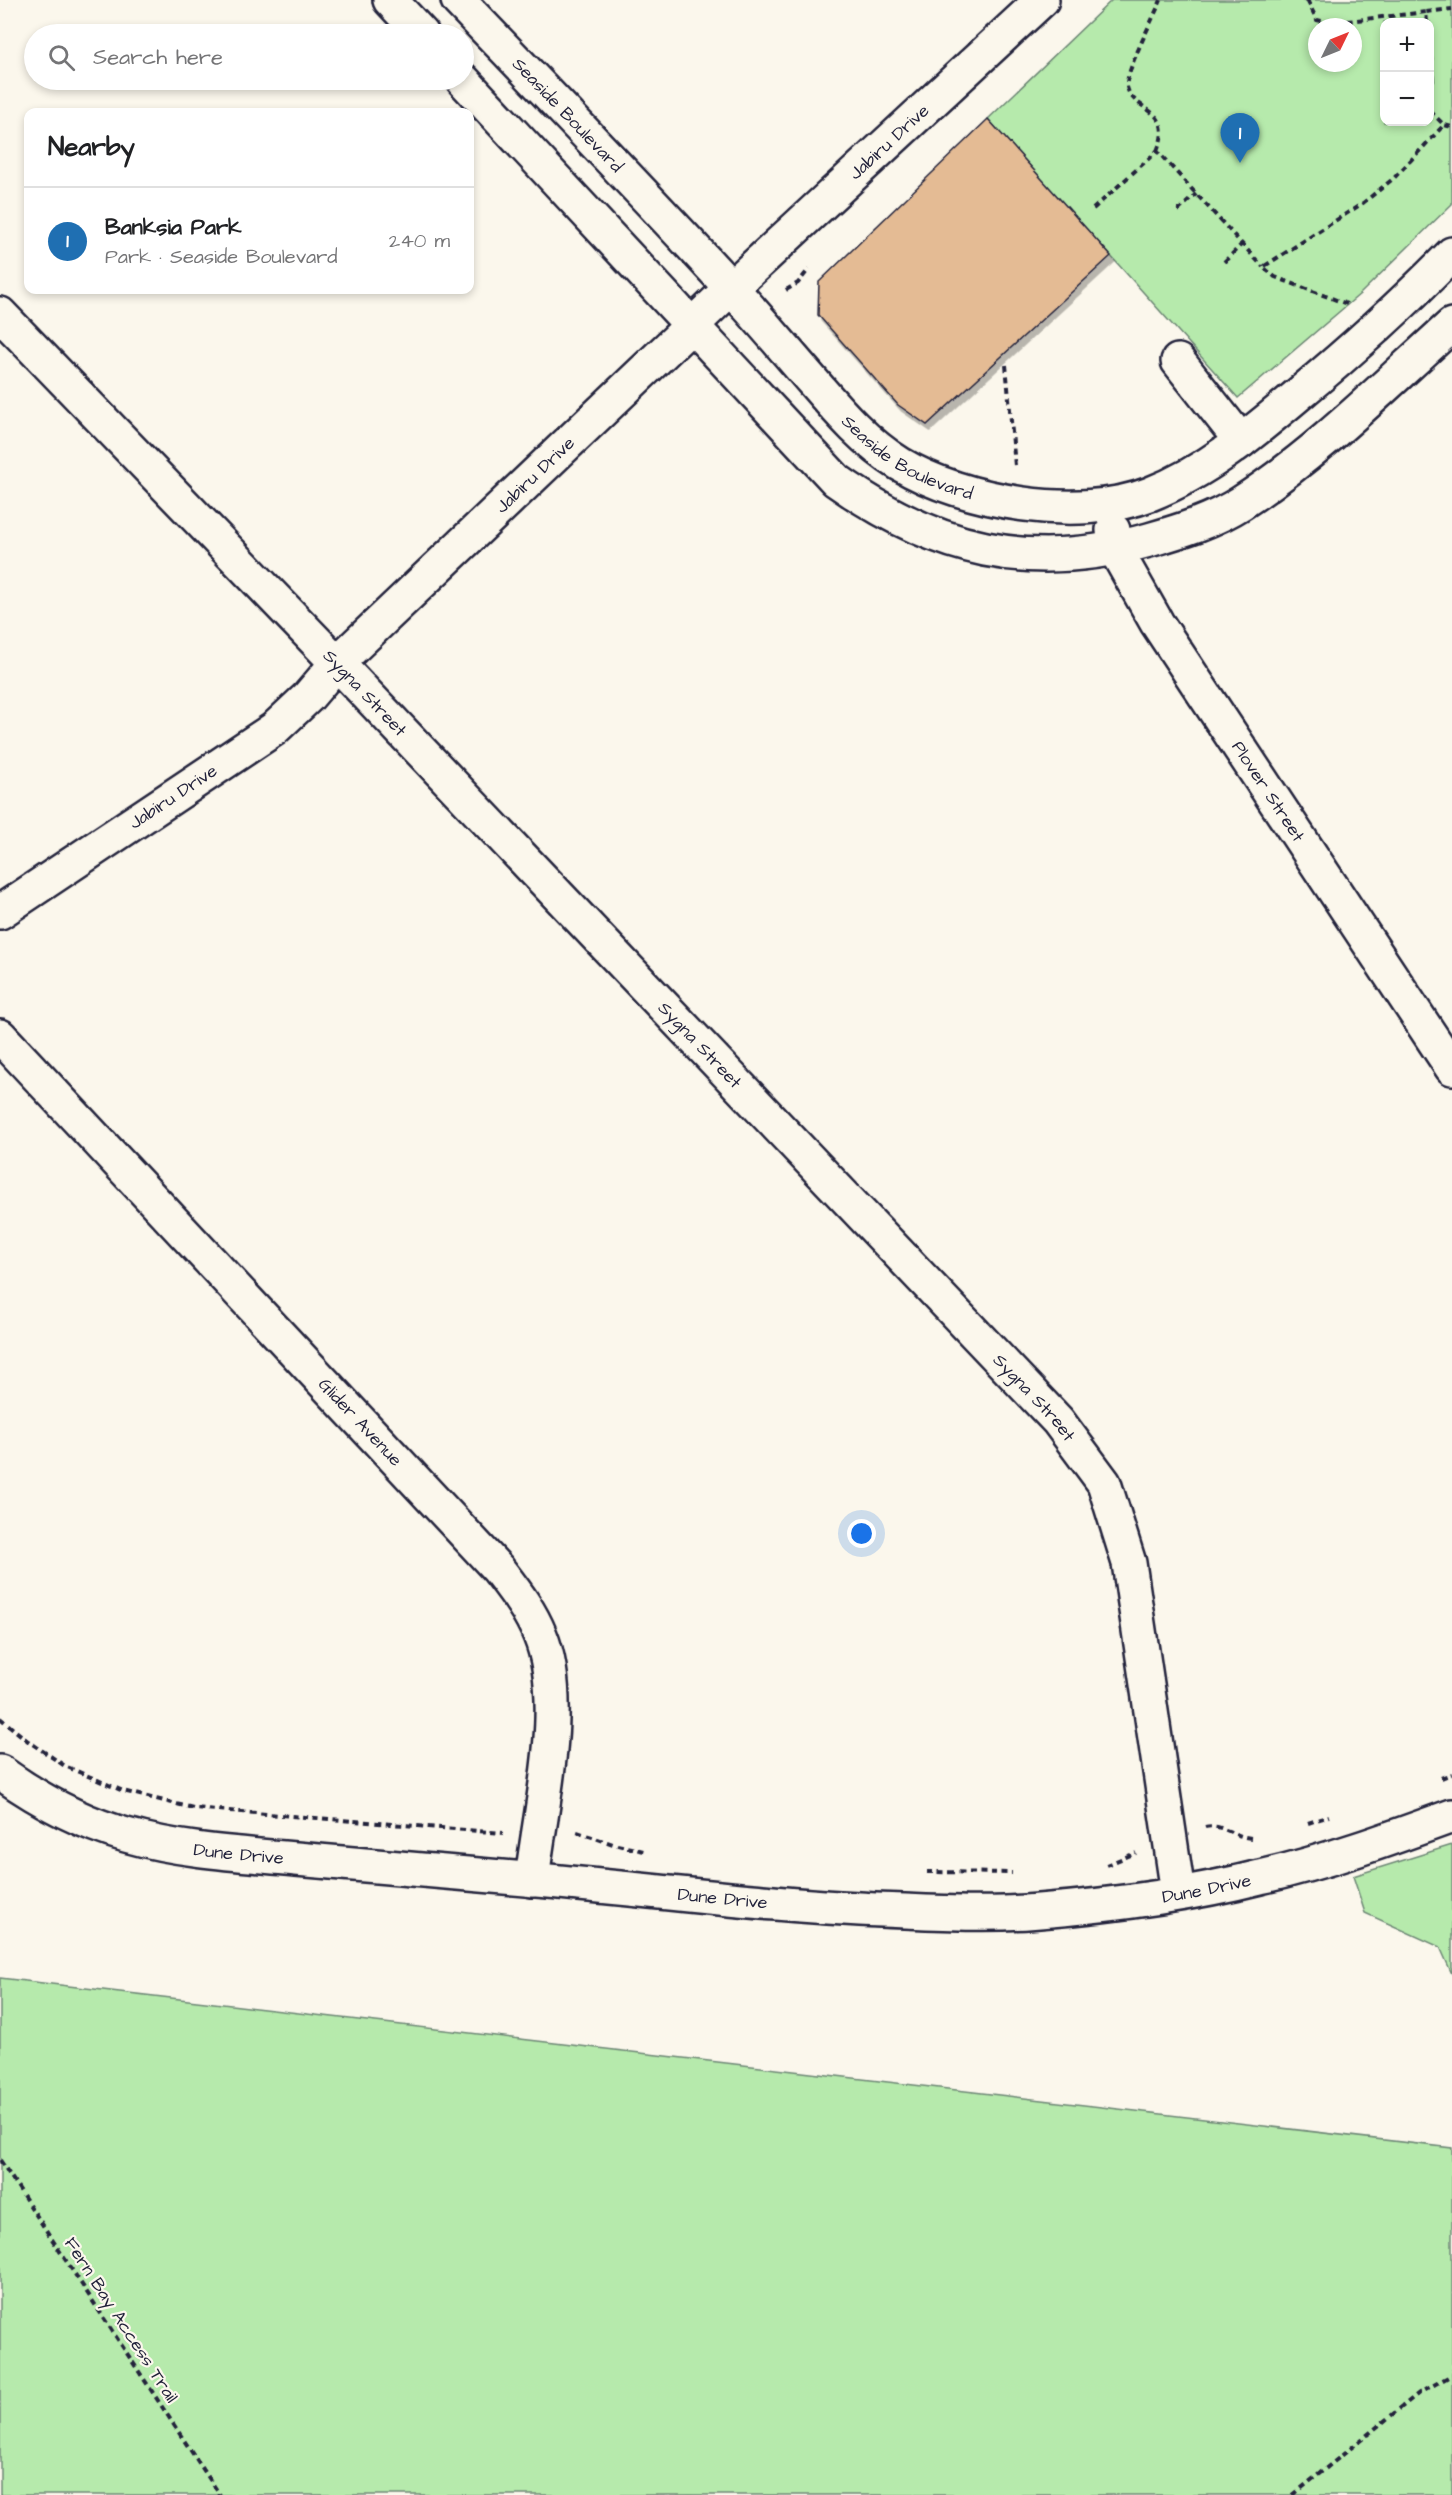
<!DOCTYPE html>
<html lang="en">
<head>
<meta charset="utf-8">
<style>
	body { margin:0; font-family:"Architects Daughter",sans-serif; background:#f6f6f6; color:#202124 }
	.controls { position:absolute; right:18px; top:18px; display:grid; overflow:hidden; border-radius:12px; box-shadow:0 3px 9px #0003 }
	.controls button { width:54px; height:54px; display:grid; place-items:center; padding:0; border:0; border-bottom:2px solid #e0e0e0; background:#fff; color:#202124; font:30px sans-serif }
	.compass { position:absolute; left:1308px; top:18px; width:54px; height:54px; border-radius:50%; background:#fff; box-shadow:0 3px 9px #0003; rotate:47deg }
	.you { position:absolute; left:862px; top:1534px; width:21px; height:21px; margin:-15px; border:4px solid #fff; border-radius:50%; background:#1a73e8; box-shadow:0 0 0 9px #1a73e833 }
	.badge { display:grid; place-items:center; width:39px; height:39px; border-radius:50%; background:#1f6fb2; color:#fff; font-size:20px; font-weight:700 }
	.pin { position:absolute; translate:-50% -50px; filter:drop-shadow(0 2px 3px #0008) }
	.pin::after { content:''; position:absolute; top:32px; width:21px; height:18px; background:inherit; clip-path:polygon(0 0,100% 0,50% 100%) }
	.list { margin:0; padding:0; list-style:none }
	h2 { display:flex; justify-content:space-between; align-items:center; height:78px; margin:0; padding:0 24px; font-size:26px }
	h2 small { font-size:20px; font-weight:400; color:#757577 }
	.list li { display:grid; grid-template-columns:39px 1fr auto; gap:18px; align-items:center; box-sizing:border-box; height:108px; padding:0 24px; border-top:2px solid #e0e0e0 }
	.list b { display:block; font-size:22px; white-space:nowrap }
	.list p { margin:0; font-size:20px; white-space:nowrap; color:#757577 }
	.list em { font-size:20px; font-style:normal; color:#757577 }
	.icon { flex:none; width:33px; height:33px; fill:none; stroke:currentColor; stroke-width:2; stroke-linecap:round; stroke-linejoin:round }
	.map { position:relative; flex:none; width:1452px; height:2495px; overflow:hidden }
	.search { position:absolute; background:#fff; box-shadow:0 3px 9px #0003; left:24px; top:24px; width:450px; height:66px; display:flex; align-items:center; gap:15px; box-sizing:border-box; padding:0 21px; border-radius:33px; color:#757577; font-size:22px }
	.panel { position:absolute; background:#fff; box-shadow:0 3px 9px #0003; left:24px; top:108px; width:450px; height:186px; border-radius:12px }
	.map>svg:first-child { display:block }
</style>
</head>
<body>
<div class="map">
<svg width="1452" height="2495" viewBox="0 0 1452 2495">
	<defs>
		<filter id="shadow"><feDropShadow dx="3.5" dy="6" stdDeviation="0" flood-color="#0004"/></filter>
	</defs>
	<rect width="100%" height="100%" fill="#fbf7ec"/>
	<filter id="ink" filterUnits="userSpaceOnUse"><feTurbulence type="fractalNoise" baseFrequency=".0167" numOctaves="2"/><feDisplacementMap in="SourceGraphic" scale="12" xChannelSelector="R" yChannelSelector="G"/><feConvolveMatrix kernelMatrix="1 2 1 2 8 2 1 2 1" color-interpolation-filters="sRGB"/></filter>
	<g filter="url(#ink)">
		<g fill="#b6eaac" stroke="#6c8674" stroke-width="1.5" fill-rule="evenodd">
			<path d="M1112 0H1452V204L1360 294 1238 398 988 119ZM1384 22H1430V122H1384ZM1317 27H1353V63H1317Z"/>
			<path d="M1452 1845V1974L1440 1947 1365 1913 1353 1876Z"/>
			<path d="M0 1978 1452 2148V2495H0Z"/>
		</g>
		<path fill="#e4bb94" stroke="#22223b" stroke-width="1.5" filter="url(#shadow)" d="M988 119 1111 256 927 425 898 405 818 315 819 282Z"/>
		<g fill="none" stroke-linecap="round" stroke-linejoin="round">
			<defs>
				<g id="minor">
					<path d="M390 0 422 34"/>
					<path id="s1" d="M458 0C549 95 641 190 730 287 759 318 787 352 815 384 840 413 866 443 900 464 963 502 1079 522 1150 494 1206 472 1253 433 1299 394 1352 350 1404 303 1452 254"/>
					<path d="M463 80 836 480C936 551 1030 573 1149 540 1180 531 1213 521 1241 503 1318 453 1384 386 1452 325"/>
					<path id="s2" d="M0 314 337 663 1058 1421 1104 1483 1129 1563 1178 1893"/>
					<path d="M1178 361 1241 441"/>
					<path id="s3" d="M1113 530 1115 549 1157 623 1452 1068"/>
					<path id="s4" d="M0 912 274 729 308 697 337 663 731 288 1042 0"/>
					<path id="s5" d="M0 1036 498 1569C514 1590 530 1610 540 1635 568 1702 540 1808 532 1880"/>
					<path id="s6" d="M0 1772C39 1800 80 1822 126 1835 182 1851 239 1854 296 1859 372 1866 449 1872 526 1879 653 1890 778 1907 905 1911 950 1913 995 1915 1039 1911 1113 1905 1189 1895 1260 1877 1326 1862 1389 1839 1452 1816"/>
				</g>
			</defs>
			<use href="#minor" stroke="#22223b" stroke-width="38"/>
			<g stroke="#22223b" stroke-width="4" stroke-dasharray="6 4.5" stroke-linecap="butt">
				<path d="M1307 0 1317 20 1330 23 1426 12"/>
				<path d="M1427 22 1426 12 1452 9"/>
				<path d="M1430 44 1433 81 1430 85"/>
				<path d="M1430 111 1444 125 1452 127"/>
				<path d="M1157 151C1176 107 1133 113 1127 87 1124 74 1155 15 1161 0"/>
				<path d="M1093 209 1157 151 1263 267"/>
				<path d="M1178 211 1196 194"/>
				<path d="M1224 262 1242 244"/>
				<path d="M786 290 798 283 809 269"/>
				<path d="M1347 304 1275 277 1263 267 1363 203 1394 178 1444 125"/>
				<path d="M1006 365 1015 466"/>
				<path d="M0 1718 28 1741 65 1766 123 1791 193 1808 503 1833"/>
				<path d="M1441 1778 1452 1774"/>
				<path d="M1308 1823 1329 1816"/>
				<path d="M1205 1827C1222 1823 1234 1838 1254 1838"/>
				<path d="M577 1832 613 1844 644 1851"/>
				<path d="M1106 1865 1136 1853"/>
				<path d="M927 1872 1012 1873"/>
				<path d="M0 2160 220 2495"/>
				<path d="M1293 2495 1419 2393 1452 2375"/>
			</g>
			<use href="#minor" stroke="#fbf7ec" stroke-width="33"/>
		</g>
	</g>
	<g text-anchor="middle" dominant-baseline="central" stroke-width="4.5" stroke-linejoin="round" paint-order="stroke">
		<g font-size="18" fill="#22223b" stroke="#fbf7ec">
			<text stroke="none"><textPath href="#s1" startOffset="159">Seaside Boulevard</textPath></text>
			<text stroke="none"><textPath href="#s4" startOffset="1180">Jabiru Drive</textPath></text>
			<text stroke="none"><textPath href="#s1" startOffset="645">Seaside Boulevard</textPath></text>
			<text stroke="none"><textPath href="#s4" startOffset="694">Jabiru Drive</textPath></text>
			<text stroke="none"><textPath href="#s2" startOffset="526">Sygna Street</textPath></text>
			<text stroke="none"><textPath href="#s3" startOffset="306">Plover Street</textPath></text>
			<text stroke="none"><textPath href="#s4" startOffset="208">Jabiru Drive</textPath></text>
			<text stroke="none"><textPath href="#s2" startOffset="1012">Sygna Street</textPath></text>
			<text stroke="none"><textPath href="#s2" startOffset="1498">Sygna Street</textPath></text>
			<text stroke="none"><textPath href="#s5" startOffset="528">Glider Avenue</textPath></text>
			<text stroke="none"><textPath href="#s6" startOffset="256">Dune Drive</textPath></text>
			<text stroke="none"><textPath href="#s6" startOffset="1228">Dune Drive</textPath></text>
			<text stroke="none"><textPath href="#s6" startOffset="742">Dune Drive</textPath></text>
			<text transform="translate(121 2320) rotate(57)">Fern Bay Access Trail</text>
		</g>
	</g>
</svg>
<div class="controls">
<button>+</button>
<button>−</button>
</div>
<svg class="compass" viewBox="-18 -18 36 36"><path d="M0-13l5 13h-10z" fill="#e53935"/><path d="M0 13l5-13h-10z" fill="#757577"/></svg>
<div class="you"></div>
<div class="pin badge" style="left:1240px;top:163px">1</div>
<div class="search"><svg class="icon" aria-label="search" viewBox="0 0 24 24"><circle cx="10" cy="10" r="6"/><path d="M15 15l6 6"/></svg>Search here</div>
<section class="panel">
<h2>Nearby<small></small></h2>
<ul class="list">
<li><span class="badge">1</span><div><b>Banksia Park</b><p>Park · Seaside Boulevard</p></div><em>240 m</em></li>
</ul>
</section>
</div>
</body>
</html>
